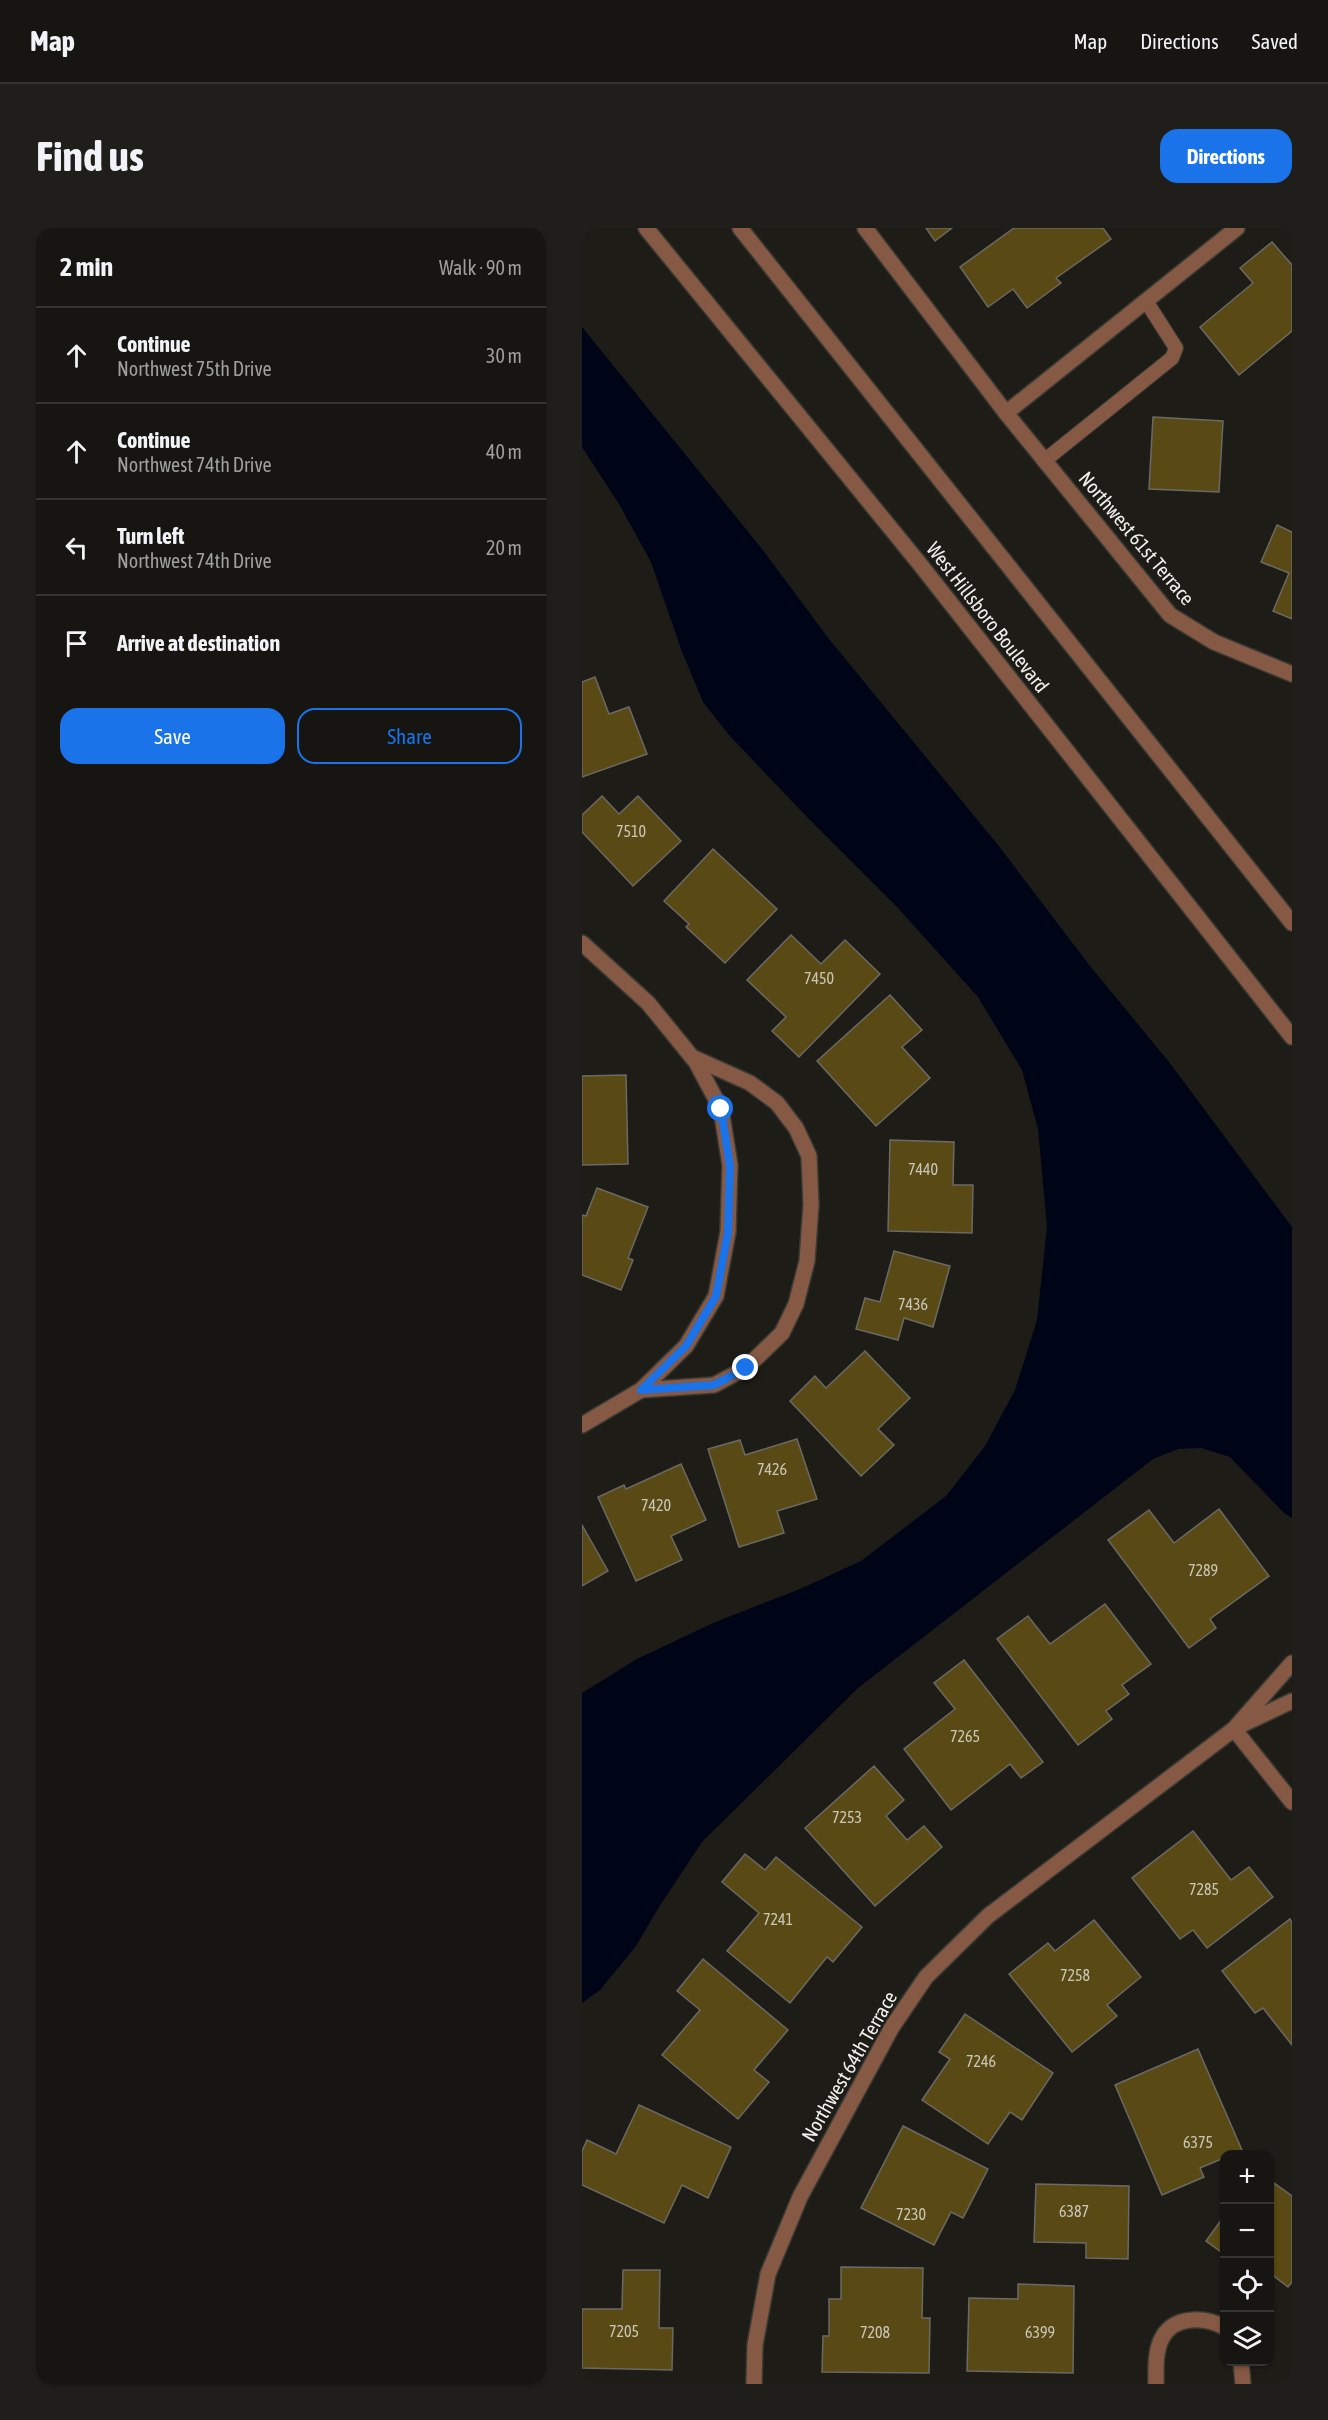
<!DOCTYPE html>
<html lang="en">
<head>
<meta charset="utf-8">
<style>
	body { margin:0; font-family:"Asap Condensed",sans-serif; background:#1f1e1a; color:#f1f3f6 }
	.controls { position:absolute; right:18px; bottom:18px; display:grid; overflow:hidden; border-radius:12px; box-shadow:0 2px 4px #0004 }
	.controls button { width:54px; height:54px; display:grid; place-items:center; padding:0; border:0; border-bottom:2px solid #353431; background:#161511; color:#f1f3f6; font:30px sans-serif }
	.stop { position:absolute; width:18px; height:18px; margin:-14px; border:4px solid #1a73e8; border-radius:50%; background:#fff }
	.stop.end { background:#1a73e8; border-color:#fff; box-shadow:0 2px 6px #0008 }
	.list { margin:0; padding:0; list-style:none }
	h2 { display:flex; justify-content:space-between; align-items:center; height:78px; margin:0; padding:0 24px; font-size:26px }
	h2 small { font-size:20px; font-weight:400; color:#9e9f9f }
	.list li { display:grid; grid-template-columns:39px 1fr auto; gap:18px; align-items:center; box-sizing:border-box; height:96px; padding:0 24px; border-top:2px solid #353431 }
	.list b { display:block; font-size:22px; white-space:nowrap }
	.list p { margin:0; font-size:20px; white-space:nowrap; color:#9e9f9f }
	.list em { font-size:20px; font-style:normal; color:#9e9f9f }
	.actions { display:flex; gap:12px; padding:18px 24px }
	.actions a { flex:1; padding:14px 0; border:2px solid #1a73e8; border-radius:18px; text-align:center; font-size:21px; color:#1a73e8 }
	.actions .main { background:#1a73e8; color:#fff }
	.icon { flex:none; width:33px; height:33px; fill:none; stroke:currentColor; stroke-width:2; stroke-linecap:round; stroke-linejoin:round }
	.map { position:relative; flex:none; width:710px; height:2156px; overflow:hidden; border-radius:18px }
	header { display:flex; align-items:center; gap:36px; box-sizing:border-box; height:84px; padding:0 30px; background:#161511; border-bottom:2px solid #353431 }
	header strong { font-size:28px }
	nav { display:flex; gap:33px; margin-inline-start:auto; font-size:21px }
	.intro { display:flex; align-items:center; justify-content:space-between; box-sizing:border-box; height:144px; padding:0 36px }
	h1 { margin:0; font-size:42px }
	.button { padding:15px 27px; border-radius:18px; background:#1a73e8; color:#fff; font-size:21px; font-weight:700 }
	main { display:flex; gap:36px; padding:0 36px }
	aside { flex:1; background:#161511; border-radius:18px; box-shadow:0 2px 4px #0004 }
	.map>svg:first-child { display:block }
</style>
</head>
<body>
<header>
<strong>Map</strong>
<nav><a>Map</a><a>Directions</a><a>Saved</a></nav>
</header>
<div class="intro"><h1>Find us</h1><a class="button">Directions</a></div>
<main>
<aside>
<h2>2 min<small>Walk · 90 m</small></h2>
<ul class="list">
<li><svg class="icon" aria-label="ahead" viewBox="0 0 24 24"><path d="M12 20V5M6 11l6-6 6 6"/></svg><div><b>Continue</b><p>Northwest 75th Drive</p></div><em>30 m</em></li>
<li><svg class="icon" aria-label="ahead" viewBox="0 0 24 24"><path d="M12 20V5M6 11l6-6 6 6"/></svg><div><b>Continue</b><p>Northwest 74th Drive</p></div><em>40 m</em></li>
<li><svg class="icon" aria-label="left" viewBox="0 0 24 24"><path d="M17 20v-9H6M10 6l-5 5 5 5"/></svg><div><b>Turn left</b><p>Northwest 74th Drive</p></div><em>20 m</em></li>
<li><svg class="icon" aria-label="arrive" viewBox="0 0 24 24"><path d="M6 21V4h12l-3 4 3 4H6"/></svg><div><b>Arrive at destination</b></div></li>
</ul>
<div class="actions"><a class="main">Save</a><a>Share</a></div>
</aside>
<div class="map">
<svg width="710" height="2156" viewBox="0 0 710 2156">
	<rect width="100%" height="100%" fill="#1e1c17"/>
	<path fill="#000417" d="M0 99 180 321 247 411 416 617 508 738 587 834 710 999V1290L702 1285 648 1229 619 1220 596 1221 571 1231 276 1460 120 1614 77 1679 54 1718 18 1762 0 1775V1465L55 1431 131 1395 218 1361 279 1333 364 1268 403 1218 433 1162 455 1092 465 999 456 901 440 842 396 769 316 680 226 590 147 507 121 474 99 421 69 334 37 276 0 219Z"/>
	<g fill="#594a15" stroke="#6b6963" stroke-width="1.5">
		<path d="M344 0H370L353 13Z"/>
		<path d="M432 0H521L529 11 474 50 479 55 445 80 431 61 406 79 378 39Z"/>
		<path d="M690 14 710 37V103L657 147 618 99 671 55 658 40Z"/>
		<path d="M571 189 641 193 637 264 567 261Z"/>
		<path d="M695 297 710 304V391L691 383 707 345 679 334Z"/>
		<path d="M13 449 27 486 47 479 65 526 0 549V454Z"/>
		<path d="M20 568 37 586 56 568 99 613 51 658 0 604V587Z"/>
		<path d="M131 621 195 681 143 735 104 699 107 696 82 673Z"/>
		<path d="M209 707 239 736 263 712 298 746 217 829 190 803 204 789 165 752Z"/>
		<path d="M308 767 340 802 320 819 348 850 294 898 235 833Z"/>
		<path d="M44 847 46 936 0 937V848Z"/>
		<path d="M308 912 372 914 371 957H391L390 1005 306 1003Z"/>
		<path d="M15 960 66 979 46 1030 51 1032 39 1062 0 1047V987L4 988Z"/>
		<path d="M312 1023 368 1038 351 1099 322 1090 316 1112 274 1101 283 1070 298 1074Z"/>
		<path d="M283 1123 328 1170 296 1201 312 1217 279 1248 208 1173 233 1148 244 1160Z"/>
		<path d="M215 1211 235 1271 195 1283 202 1305 157 1319 126 1221 158 1212 163 1227Z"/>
		<path d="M99 1236 124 1292 89 1308 100 1332 54 1353 16 1269 42 1257 44 1261Z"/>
		<path d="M637 1281 687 1348 628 1391 634 1400 607 1420 526 1312 567 1282 592 1315Z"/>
		<path d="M0 1297 26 1343 0 1358Z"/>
		<path d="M523 1376 569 1436 540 1457 547 1466 524 1483 530 1491 496 1517 415 1411 446 1388 468 1416Z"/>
		<path d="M382 1432 461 1534 439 1550 428 1536 369 1582 322 1521 373 1481 352 1455Z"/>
		<path d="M292 1538 322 1572 304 1588 325 1612 342 1598 360 1619 293 1678 223 1600Z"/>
		<path d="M611 1603 649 1652 667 1639 691 1669 625 1720 611 1702 598 1711 550 1650Z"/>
		<path d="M163 1626 183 1642 194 1629 280 1699 251 1734 245 1729 208 1775 145 1723 177 1685 140 1654Z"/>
		<path d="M708 1691 710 1695V1817L681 1780 673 1785 640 1743Z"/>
		<path d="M512 1692 559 1749 525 1777 535 1788 490 1824 427 1746 466 1715 473 1723Z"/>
		<path d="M121 1731 206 1802 172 1842 187 1854 156 1891 80 1827 118 1782 95 1763Z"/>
		<path d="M383 1786 471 1845 440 1892 428 1884 406 1916 340 1872 368 1831 357 1824Z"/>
		<path d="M616 1821 660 1922 650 1926H642V1930L618 1940 622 1949 580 1967 533 1857Z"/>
		<path d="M57 1877 149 1919 126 1970 100 1957 82 1995 0 1957V1923L5 1912 34 1926Z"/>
		<path d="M321 1898 406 1941 381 1990 369 1984 352 2017 279 1980Z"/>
		<path d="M688 1952 710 1968V2054L706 2059 688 2045Z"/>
		<path d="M454 1956 547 1958 546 2031 504 2030V2015L452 2014Z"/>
		<path d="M642 1988V2026L624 2013Z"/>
		<path d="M259 2039 341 2040 340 2090H348L347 2145 240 2144 241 2108H247V2071H259Z"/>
		<path d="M41 2042H78L77 2100H91L90 2142 0 2140V2081H40Z"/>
		<path d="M436 2056 492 2058 491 2145 385 2143 387 2070 436 2071Z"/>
	</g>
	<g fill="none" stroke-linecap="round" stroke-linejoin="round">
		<defs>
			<path id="service" d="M462 233 590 130 594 120 564 73"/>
			<g id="minor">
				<path d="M283 0 424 185 588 387 632 414 710 446"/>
				<path d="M424 185 655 0"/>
				<path d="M0 715 66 775 114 834 139 881 148 937 146 1004 134 1068 104 1118 59 1162 0 1197"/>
				<path d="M59 1162 132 1157 164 1140 200 1105 214 1076 225 1033 229 977 227 928 214 900 195 875 168 855 110 829"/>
				<path d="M657 1498 710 1473"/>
				<path d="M652 1501 710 1574"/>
				<path d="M659 2134 661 2156"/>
				<path d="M172 2156 173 2117 186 2046 218 1969 310 1799 344 1749 406 1688 652 1501 710 1435"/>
				<path d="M574 2156C574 2141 573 2123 580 2110 592 2087 623 2089 642 2099"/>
			</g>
			<g id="tertiary">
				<path d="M64 0 337 335 710 809"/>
				<path d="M158 0 710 695"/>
			</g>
		</defs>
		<use href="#service" stroke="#3b3a35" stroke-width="16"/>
		<use href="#minor" stroke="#3b3a35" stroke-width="18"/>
		<use href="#tertiary" stroke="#3b3a35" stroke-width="18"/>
		<use href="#service" stroke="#855943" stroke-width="14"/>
		<use href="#minor" stroke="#855943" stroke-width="15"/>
		<use href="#tertiary" stroke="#855943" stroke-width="15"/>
	</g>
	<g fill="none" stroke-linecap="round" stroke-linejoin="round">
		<path stroke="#1a73e8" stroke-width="8" d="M139 881 148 938 146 1004 134 1068 104 1118 59 1162 132 1157 164 1140"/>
	</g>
	<g text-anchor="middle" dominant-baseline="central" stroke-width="4.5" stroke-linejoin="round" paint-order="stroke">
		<g font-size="16" fill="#cac6b6">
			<text x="49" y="603">7510</text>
			<text x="237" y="750">7450</text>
			<text x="341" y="941">7440</text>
			<text x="331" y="1076">7436</text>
			<text x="190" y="1241">7426</text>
			<text x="74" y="1277">7420</text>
			<text x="621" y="1342">7289</text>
			<text x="383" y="1508">7265</text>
			<text x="265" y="1589">7253</text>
			<text x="622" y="1661">7285</text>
			<text x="196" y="1691">7241</text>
			<text x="493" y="1747">7258</text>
			<text x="399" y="1833">7246</text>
			<text x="616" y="1914">6375</text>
			<text x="492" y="1983">6387</text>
			<text x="329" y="1986">7230</text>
			<text x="42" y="2103">7205</text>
			<text x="293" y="2104">7208</text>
			<text x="458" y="2104">6399</text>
		</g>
		<g font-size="20" fill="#f0efec" stroke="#1e1c17">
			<text transform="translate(555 310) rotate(50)">Northwest 61st Terrace</text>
			<text transform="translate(406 389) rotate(52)">West Hillsboro Boulevard</text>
			<text transform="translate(267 1838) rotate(-60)">Northwest 64th Terrace</text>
		</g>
	</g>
</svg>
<div class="controls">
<button>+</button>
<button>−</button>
<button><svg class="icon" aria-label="locate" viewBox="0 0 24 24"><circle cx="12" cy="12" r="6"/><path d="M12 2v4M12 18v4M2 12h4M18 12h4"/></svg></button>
<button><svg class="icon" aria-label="layers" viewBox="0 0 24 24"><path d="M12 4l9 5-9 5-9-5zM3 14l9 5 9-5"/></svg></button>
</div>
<div class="stop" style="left:139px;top:881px"></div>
<div class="stop end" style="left:164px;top:1140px"></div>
</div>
</main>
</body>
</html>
